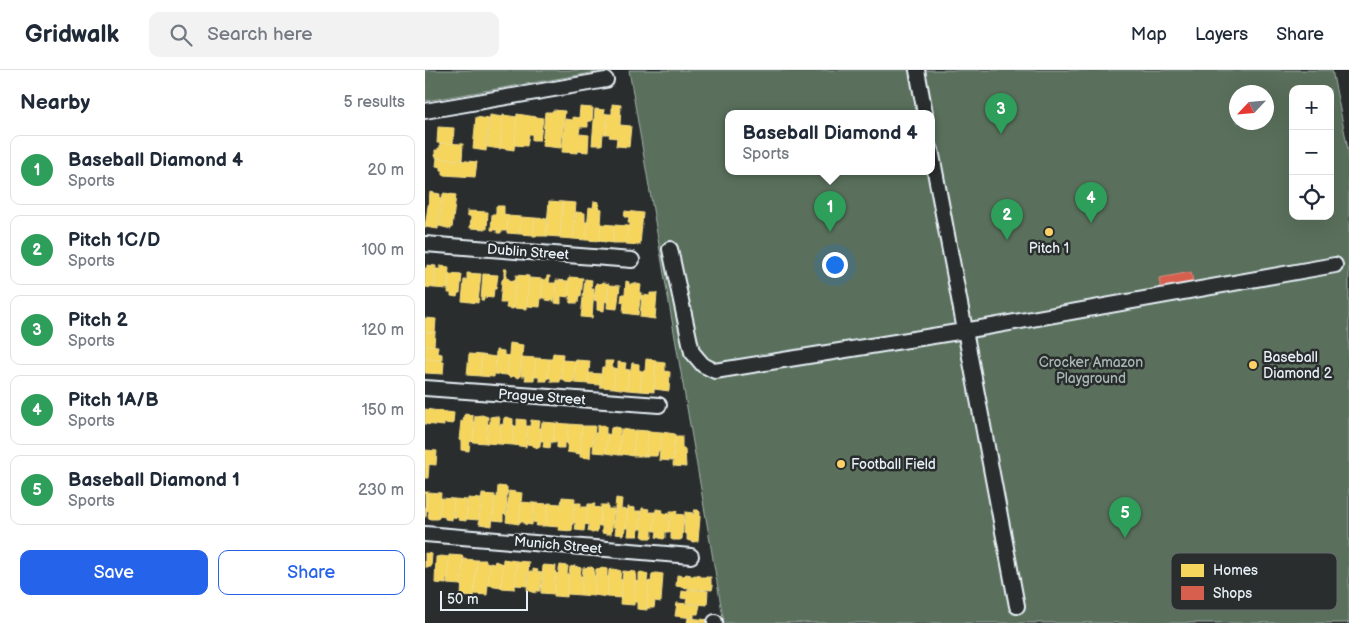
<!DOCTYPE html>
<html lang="en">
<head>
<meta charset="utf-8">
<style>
	body { margin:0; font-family:"Balsamiq Sans",sans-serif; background:#f2f2f3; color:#1f2937 }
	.controls { position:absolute; right:15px; top:15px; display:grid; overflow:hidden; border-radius:10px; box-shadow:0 5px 20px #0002 }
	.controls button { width:45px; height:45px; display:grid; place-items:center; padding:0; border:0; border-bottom:1px solid #e0e1e3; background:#fff; color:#1f2937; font:25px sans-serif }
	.compass { position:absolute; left:804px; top:15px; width:45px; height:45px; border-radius:50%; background:#fff; box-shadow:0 5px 20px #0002; rotate:244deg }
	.scale { position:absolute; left:15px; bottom:12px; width:88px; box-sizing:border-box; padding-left:5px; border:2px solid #e8f1f8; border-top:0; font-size:14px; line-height:18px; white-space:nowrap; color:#e8f1f8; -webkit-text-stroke:4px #2a2d2e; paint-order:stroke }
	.you { position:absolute; left:409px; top:194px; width:18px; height:18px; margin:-12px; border:4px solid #fff; border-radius:50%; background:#1a73e8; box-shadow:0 0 0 8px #1a73e833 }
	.badge { display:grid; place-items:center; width:32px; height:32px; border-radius:50%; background:#2563eb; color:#fff; font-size:16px; font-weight:700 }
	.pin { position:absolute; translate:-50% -41px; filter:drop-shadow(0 1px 2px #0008) }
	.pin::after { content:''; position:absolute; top:26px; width:18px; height:15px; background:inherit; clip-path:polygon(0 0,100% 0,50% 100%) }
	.popup { position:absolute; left:300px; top:40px; width:210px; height:65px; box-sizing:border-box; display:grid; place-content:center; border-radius:10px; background:#fff; filter:drop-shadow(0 1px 4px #0005); font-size:16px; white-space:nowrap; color:#747a83 }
	.popup b { font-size:19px; color:#1f2937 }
	.popup::after { content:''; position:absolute; left:50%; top:100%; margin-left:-10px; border:10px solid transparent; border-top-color:#fff }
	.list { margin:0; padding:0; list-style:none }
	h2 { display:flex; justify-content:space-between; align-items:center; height:65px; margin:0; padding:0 20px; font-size:21px }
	h2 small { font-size:16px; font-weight:400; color:#747a83 }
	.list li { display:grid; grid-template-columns:32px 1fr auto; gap:15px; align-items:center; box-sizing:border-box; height:70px; margin:0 10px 10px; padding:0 10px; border:1px solid #e0e1e3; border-radius:10px }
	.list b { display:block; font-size:19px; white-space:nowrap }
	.list p { margin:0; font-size:16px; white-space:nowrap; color:#747a83 }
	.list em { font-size:16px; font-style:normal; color:#747a83 }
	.actions { display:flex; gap:10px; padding:15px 20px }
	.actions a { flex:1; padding:11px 0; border:1px solid #2563eb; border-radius:10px; text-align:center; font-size:18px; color:#2563eb }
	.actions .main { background:#2563eb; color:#fff }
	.icon { flex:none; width:28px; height:28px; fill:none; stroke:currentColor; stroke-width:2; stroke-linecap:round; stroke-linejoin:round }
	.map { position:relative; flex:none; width:924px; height:553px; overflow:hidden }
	header { display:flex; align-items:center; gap:30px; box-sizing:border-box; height:70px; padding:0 25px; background:#fff; border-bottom:1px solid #e0e1e3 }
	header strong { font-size:24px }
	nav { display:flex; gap:28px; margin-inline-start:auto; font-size:18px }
	.search { width:350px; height:45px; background:#f2f2f3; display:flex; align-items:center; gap:12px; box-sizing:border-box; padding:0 18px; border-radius:10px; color:#747a83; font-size:19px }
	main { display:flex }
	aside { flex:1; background:#fff }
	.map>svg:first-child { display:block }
</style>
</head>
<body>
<header>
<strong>Gridwalk</strong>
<div class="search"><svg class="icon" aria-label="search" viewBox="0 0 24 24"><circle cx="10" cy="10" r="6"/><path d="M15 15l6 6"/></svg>Search here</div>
<nav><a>Map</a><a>Layers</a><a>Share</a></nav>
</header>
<main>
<aside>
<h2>Nearby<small>5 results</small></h2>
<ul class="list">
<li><span class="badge" style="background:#2e9e5b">1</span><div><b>Baseball Diamond 4</b><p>Sports</p></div><em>20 m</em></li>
<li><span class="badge" style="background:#2e9e5b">2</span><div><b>Pitch 1C/D</b><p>Sports</p></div><em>100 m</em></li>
<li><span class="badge" style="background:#2e9e5b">3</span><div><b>Pitch 2</b><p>Sports</p></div><em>120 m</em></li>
<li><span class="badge" style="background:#2e9e5b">4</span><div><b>Pitch 1A/B</b><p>Sports</p></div><em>150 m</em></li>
<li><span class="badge" style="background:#2e9e5b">5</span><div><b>Baseball Diamond 1</b><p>Sports</p></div><em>230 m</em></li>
</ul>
<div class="actions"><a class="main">Save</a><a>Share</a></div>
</aside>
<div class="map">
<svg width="924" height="553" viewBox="0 0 924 553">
	<rect width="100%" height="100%" fill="#2a2d2e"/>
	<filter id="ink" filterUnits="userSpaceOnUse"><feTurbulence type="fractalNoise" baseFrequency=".02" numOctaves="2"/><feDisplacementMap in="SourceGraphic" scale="10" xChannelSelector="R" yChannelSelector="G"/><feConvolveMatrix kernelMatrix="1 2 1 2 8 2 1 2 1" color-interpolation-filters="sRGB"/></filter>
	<g filter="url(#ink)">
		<g fill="#5a705c" stroke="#a1b0aa" fill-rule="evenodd">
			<path d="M0 0H184L0 31Z"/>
			<path d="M204 0H907L924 84V553H299ZM868 19H905V146H868ZM812 22H842V52H812ZM304 43H506V101H304Z"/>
		</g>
		<g fill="#f6d55c" stroke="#f2dd8b">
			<path d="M187 34 196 35 195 55 206 56 204 77 191 76 192 68 184 67 185 64H181L183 44H187Z"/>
			<path d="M155 37 168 38 167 51H163V57H155L154 64 164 65 163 82 153 81V83L137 82 140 49 148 50V47L154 48Z"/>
			<path d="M170 39 180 40 179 43 183 44 181 64H178L177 75H167Z"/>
			<path d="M128 40 140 41 136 78 117 76 120 42H127Z"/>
			<path d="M92 44 118 48 115 70H107V64H104L102 76 89 75Z"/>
			<path d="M65 45 78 47 75 79 62 77Z"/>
			<path d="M78 45 92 47 89 80 75 78Z"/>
			<path d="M51 47 64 49 61 81 48 79Z"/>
			<path d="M13 57 29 58 28 74 12 73Z"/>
			<path d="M15 73 38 74 37 90 11 88 12 86H10V80H13V78H15Z"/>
			<path d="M12 88 52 92 50 107 18 105V100H16V97L11 96Z"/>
			<path d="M5 122 15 124V128H17L13 159 0 157Z"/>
			<path d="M19 123 31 125 27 158 26 159 14 156 18 124Z"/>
			<path d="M124 131 138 132 135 167 121 166Z"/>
			<path d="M169 131 174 132V138L177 139 175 171 161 170 164 137 168 138Z"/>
			<path d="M138 132 151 133 148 169 135 168Z"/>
			<path d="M71 136H79V144L83 145 82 161H76V163H72V160H66L67 144H71Z"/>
			<path d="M42 141 63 142 62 159 45 158 46 147 42 145Z"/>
			<path d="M200 141 218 143 215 175 201 174 203 156H205V153H203L204 147H199Z"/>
			<path d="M151 142 160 143V152H163L161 170 148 169Z"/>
			<path d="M83 146 96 147 95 164 82 163Z"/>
			<path d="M96 147 110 148 108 165 95 164Z"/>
			<path d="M110 148 122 149 121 166H108Z"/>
			<path d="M176 154 189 155 188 173 174 171Z"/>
			<path d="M189 155 203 156 201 173H188Z"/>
			<path d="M2 195 11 196 9 218 0 217V198H2Z"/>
			<path d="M15 196 24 197 23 219 9 218 11 199H15Z"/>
			<path d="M79 199H82L81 208 84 209V210L90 211 88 239 81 238 82 233H75L77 210 79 208Z"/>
			<path d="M42 203 56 204 53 233 37 231 39 210H42Z"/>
			<path d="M24 204 37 205 35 223H33L32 227 26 226V223H23Z"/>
			<path d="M58 204 73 205 71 219H69L68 228 59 227V230H56Z"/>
			<path d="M91 205 104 206 102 239 88 238Z"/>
			<path d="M122 206H125L124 213H131L129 231 121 230V228H116L117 210H121Z"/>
			<path d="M144 207 158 208 156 226H154L153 233H145V226L143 225Z"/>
			<path d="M104 208 118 209 115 237 102 236Z"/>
			<path d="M160 209 167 210 166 218H169L167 248 156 247Z"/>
			<path d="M131 210 144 211 143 227 136 226V234L130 233Z"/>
			<path d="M201 211 204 212V215L208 213 216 215 215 223H217L216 229H215L213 245 198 243 199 232H196L197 224H200Z"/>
			<path d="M177 212 184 214 182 232 180 231 179 241 172 240V231L169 230 171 213 175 214Z"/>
			<path d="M184 215 195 216 192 239 182 238Z"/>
			<path d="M225 223H232L230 249 215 247 217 225 225 226Z"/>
			<path d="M0 248 11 249 10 263 0 262Z"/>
			<path d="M0 262 10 263 9 276 0 275Z"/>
			<path d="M85 273 98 275 95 306 94 308 88 306 87 307H84L82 305Z"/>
			<path d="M0 275 13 276 12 283 17 284V290L0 289Z"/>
			<path d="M71 280 79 281V285L84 286 82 305 70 304Z"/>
			<path d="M128 283 138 284 135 312H126V308H122L124 289H127Z"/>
			<path d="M44 284 57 285 55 306 42 305Z"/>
			<path d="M57 285 71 287 69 307 55 306Z"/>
			<path d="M97 287 111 288 109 310H100L101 306H96Z"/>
			<path d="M111 288 124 289 122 311H114V307H109Z"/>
			<path d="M0 289 17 290V292H19L18 304 0 303Z"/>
			<path d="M221 289 231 290 229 322 215 321 217 301H220Z"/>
			<path d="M137 290 151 291 149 313 140 312V310L136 309Z"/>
			<path d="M151 290 165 291 163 314 150 313Z"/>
			<path d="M180 291H188L187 298H190L189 318 175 317 177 297H180Z"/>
			<path d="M193 292 201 293 200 299 204 300 202 320 189 318 190 298 193 299Z"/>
			<path d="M231 292 240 293V301L245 302 244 321 229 319Z"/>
			<path d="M207 293 214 294V300L217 301 215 321 202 320 204 300H206Z"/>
			<path d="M164 303 176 304 175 315 163 314Z"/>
			<path d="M0 339 29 343 28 354 19 353V356L0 354Z"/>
			<path d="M41 344 48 346V352H49L48 372 45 371 44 381 36 380V371L34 370 36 351 38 352 39 345Z"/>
			<path d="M57 345 63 347 61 373 48 372 50 346Z"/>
			<path d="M71 346 75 348 74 355H76L74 374 61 373 63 354H65V347Z"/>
			<path d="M81 347 88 349V355H89L88 375 74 374 76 354 78 355 79 348Z"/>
			<path d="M92 349 101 350V356H103L101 377 88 375 89 356H92Z"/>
			<path d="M106 350 115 351 114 358H116L115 377 113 378 108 376V375L102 374 103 356H105Z"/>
			<path d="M117 352 130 353 128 372H126L125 378 118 377 119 371H115Z"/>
			<path d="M130 353 143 354 142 373H139V378H132V372H128Z"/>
			<path d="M143 354 157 355 155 384 142 382Z"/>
			<path d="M178 355 181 357V364H183L181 383 168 382 170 363H172V356Z"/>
			<path d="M157 356H170L168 375H166L165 388 155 387Z"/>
			<path d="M190 357 195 358 194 365 196 366 194 385 181 383 183 364 185 365 186 358Z"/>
			<path d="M196 359 210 361 208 386 198 384V385H194Z"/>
			<path d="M210 360 223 361 221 386H208Z"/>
			<path d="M223 361 237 362 235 381H233L232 386H221Z"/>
			<path d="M237 362 250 364 248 391 234 390Z"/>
			<path d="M250 366H257V377L260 379 261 397 248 396Z"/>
			<path d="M0 380 12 381 11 395 0 394Z"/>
			<path d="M0 394 4 395 3 408H0Z"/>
			<path d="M73 416 82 417V421H83V423H82L81 445 78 444V451L68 450 70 427 72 428Z"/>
			<path d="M84 421 97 423 94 454 81 452Z"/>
			<path d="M0 422H3L1 447H0Z"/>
			<path d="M3 422 16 423 14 448 12 449H5L3 447 4 441 1 440Z"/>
			<path d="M57 424 70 425 67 456 54 454Z"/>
			<path d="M137 427 150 428 147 461 134 460V457L121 456 123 433 136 434Z"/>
			<path d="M16 428 29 429 27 450 20 449V447L14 446Z"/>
			<path d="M43 428 56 429 54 450 41 449Z"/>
			<path d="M191 428 197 429 196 439 203 440 201 458H200L199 465 190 464 191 457H188Z"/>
			<path d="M29 429 42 430 41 451 33 450 34 448 28 447Z"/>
			<path d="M96 432 109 433 107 455 99 454V452H94Z"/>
			<path d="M109 433 123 434 121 456H111L112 453 108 452Z"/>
			<path d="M150 433H156V437H163L161 455 160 454 159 461 150 460 151 453H148Z"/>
			<path d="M163 434H170L169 437 176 438 175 456 173 455 172 462 167 463 163 461 164 455 161 454Z"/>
			<path d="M176 435H183V439H189L186 464H182L177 463V456H175Z"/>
			<path d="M203 437 210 438V441H216L215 459H213V466H203L204 458H201Z"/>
			<path d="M217 438 224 439 223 442H231L229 461 227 460V468H220L217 466 218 459H215Z"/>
			<path d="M231 439 238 440 237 443 244 444 243 462H240V468L238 469 231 467 232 461H229Z"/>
			<path d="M269 440H273L275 442V448L273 471 269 472 262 470V464L259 463 260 442 268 443V445L269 446Z"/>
			<path d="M245 441H252L251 444 259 445 257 469 255 470H248L246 469V462H243Z"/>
			<path d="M0 483 7 484 6 497H0Z"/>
			<path d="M24 485 38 486 36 515 22 514Z"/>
			<path d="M16 486 24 487 23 509H21V514L10 513 11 487Z"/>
			<path d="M38 489 52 490 49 527 36 526Z"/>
			<path d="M78 489 92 491 90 519 76 518Z"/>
			<path d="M52 490H61V492L65 493 62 525 49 524Z"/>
			<path d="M70 491 78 494 76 517 63 515 65 493 69 494Z"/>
			<path d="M92 491 104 492 102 516 90 515Z"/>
			<path d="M118 495 131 496 129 524 116 523Z"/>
			<path d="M135 495 143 496 142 504H144L142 527 129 526 131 503 133 504Z"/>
			<path d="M150 496 156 498 155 506H157L156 525 142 524 145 497Z"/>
			<path d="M167 497 169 499V506H170L169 526 156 525 158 498Z"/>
			<path d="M177 498 182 499V507H184L182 527 169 525 171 499Z"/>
			<path d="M108 499 113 500 112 502 117 503 115 521H111V523L102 520 104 501 108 502Z"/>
			<path d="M189 499 196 501 195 509 197 510 196 528 182 527 184 500Z"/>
			<path d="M198 501 211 502 209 535 195 534Z"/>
			<path d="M216 502 223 504 222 512H224L222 540 212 539V532H209L211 511 214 512V503Z"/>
			<path d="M231 503 238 504 236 532 230 531 229 538H222L224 511 226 512 227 504Z"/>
			<path d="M261 504 266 505 265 507 270 505 275 506V507H286V515L288 516 287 520 269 519 251 516 252 505 259 506Z"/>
			<path d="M263 519 283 521 282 535 261 533 262 529 256 528 257 521 262 522Z"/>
			<path d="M252 533 275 535 273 544H269V548L250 546Z"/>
			<path d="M263 548 285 550V553H262Z"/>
		</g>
		<path fill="#d6604d" stroke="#db8c80" d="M766 202 769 216 736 222 734 208Z"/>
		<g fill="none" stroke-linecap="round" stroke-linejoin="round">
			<defs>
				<g id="street">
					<path d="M492 0 500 43"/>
					<path d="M0 41 181 10"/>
					<path d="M506 80 592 536"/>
					<path d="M0 174 207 190"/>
					<path d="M245 179 267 282 278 295 290 301 539 261 910 195"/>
					<path d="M0 318 234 335"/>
					<path d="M0 464 266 486"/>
					<path d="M290 552V553"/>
				</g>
			</defs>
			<use href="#street" stroke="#e8f1f8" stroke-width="18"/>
			<use href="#street" stroke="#2a2d2e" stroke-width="14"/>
		</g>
	</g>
	<g fill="#ffd166" stroke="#2a2d2e" stroke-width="2">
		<circle cx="624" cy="162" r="5"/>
		<circle cx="828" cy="295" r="5"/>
		<circle cx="416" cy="394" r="5"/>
	</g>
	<g text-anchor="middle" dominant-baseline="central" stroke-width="5" stroke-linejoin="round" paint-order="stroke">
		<g font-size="14" fill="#e8f1f8" stroke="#2a2d2e" text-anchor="start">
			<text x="624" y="178" text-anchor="middle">Pitch 1</text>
			<text x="838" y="287">Baseball<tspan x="838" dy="16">Diamond 2</tspan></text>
			<text x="426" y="394">Football Field</text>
		</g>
		<g font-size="14" fill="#e8f1f8" stroke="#2a2d2e">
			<text transform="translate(103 182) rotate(4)">Dublin Street</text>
			<text transform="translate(117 327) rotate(4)">Prague Street</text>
			<text transform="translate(133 475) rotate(5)">Munich Street</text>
		</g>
		<g font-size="14" fill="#a8b7b2" stroke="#2a2d2e">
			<text x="666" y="292">Crocker Amazon<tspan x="666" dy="16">Playground</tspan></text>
		</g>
	</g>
	<rect x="746" y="483" width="166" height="57" rx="8" fill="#2a2d2e" stroke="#63686b" stroke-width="1"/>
	<rect x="756" y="494" width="23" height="13" fill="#f6d55c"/>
	<rect x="756" y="516" width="23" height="14" fill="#d6604d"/>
	<g font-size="14" fill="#e8f1f8">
		<text x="788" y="505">Homes</text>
		<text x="788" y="528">Shops</text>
	</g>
</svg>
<div class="controls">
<button>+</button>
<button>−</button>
<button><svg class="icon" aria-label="locate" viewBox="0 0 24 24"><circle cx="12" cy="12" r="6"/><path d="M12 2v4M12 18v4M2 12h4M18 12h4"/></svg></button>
</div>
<svg class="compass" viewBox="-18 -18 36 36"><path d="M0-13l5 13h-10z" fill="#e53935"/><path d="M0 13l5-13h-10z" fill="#747a83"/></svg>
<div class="scale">50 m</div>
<div class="you"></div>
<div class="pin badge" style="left:405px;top:162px;background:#2e9e5b">1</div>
<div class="popup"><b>Baseball Diamond 4</b>Sports</div>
<div class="pin badge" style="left:582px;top:170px;background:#2e9e5b">2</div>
<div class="pin badge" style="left:576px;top:64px;background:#2e9e5b">3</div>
<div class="pin badge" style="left:666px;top:153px;background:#2e9e5b">4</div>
<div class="pin badge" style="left:700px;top:468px;background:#2e9e5b">5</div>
</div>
</main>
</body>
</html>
